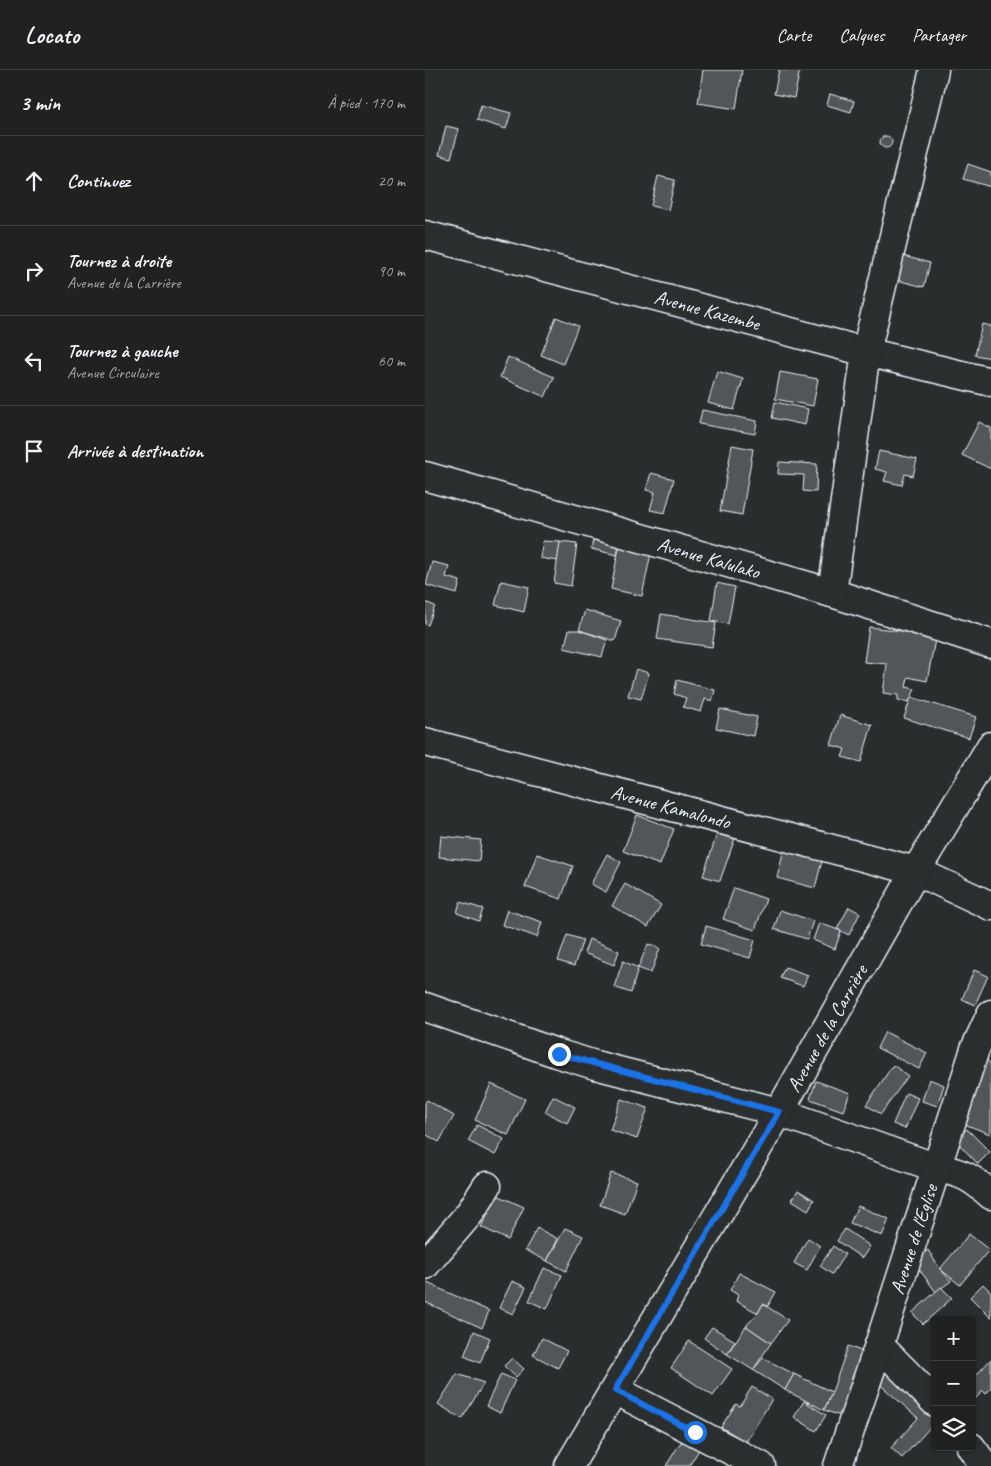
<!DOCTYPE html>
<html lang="fr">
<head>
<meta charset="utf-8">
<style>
	body { margin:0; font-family:Caveat,sans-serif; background:#2d2f2f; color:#f1f3f6 }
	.controls { position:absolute; right:15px; bottom:15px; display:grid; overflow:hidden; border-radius:5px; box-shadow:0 1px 4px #0004 }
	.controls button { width:45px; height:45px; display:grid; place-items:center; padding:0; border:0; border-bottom:1px solid #3d3f40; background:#202222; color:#f1f3f6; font:25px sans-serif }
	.stop { position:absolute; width:15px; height:15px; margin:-11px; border:4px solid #1a73e8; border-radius:50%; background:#fff }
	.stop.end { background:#1a73e8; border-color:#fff; box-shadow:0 1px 5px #0008 }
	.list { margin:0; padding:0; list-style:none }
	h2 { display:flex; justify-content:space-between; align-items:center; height:65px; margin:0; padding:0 20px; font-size:21px }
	h2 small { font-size:16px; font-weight:400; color:#a2a4a5 }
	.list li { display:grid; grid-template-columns:32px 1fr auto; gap:15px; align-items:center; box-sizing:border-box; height:90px; padding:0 20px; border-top:1px solid #3d3f40 }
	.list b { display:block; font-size:19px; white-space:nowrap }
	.list p { margin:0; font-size:16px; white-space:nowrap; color:#a2a4a5 }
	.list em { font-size:16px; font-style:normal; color:#a2a4a5 }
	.icon { flex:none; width:28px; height:28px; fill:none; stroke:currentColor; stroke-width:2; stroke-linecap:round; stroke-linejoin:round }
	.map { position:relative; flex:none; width:566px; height:1396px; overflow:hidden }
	header { display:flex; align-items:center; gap:30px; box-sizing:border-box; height:70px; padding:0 25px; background:#202222; border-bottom:1px solid #3d3f40 }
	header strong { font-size:24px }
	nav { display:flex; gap:28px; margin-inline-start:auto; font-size:18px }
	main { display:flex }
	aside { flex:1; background:#202222 }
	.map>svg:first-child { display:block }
</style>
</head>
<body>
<header>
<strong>Locato</strong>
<nav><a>Carte</a><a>Calques</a><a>Partager</a></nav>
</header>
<main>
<aside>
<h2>3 min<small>À pied · 170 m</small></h2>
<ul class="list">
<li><svg class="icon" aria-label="ahead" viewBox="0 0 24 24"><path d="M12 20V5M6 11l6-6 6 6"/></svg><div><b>Continuez</b></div><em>20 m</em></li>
<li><svg class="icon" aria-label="right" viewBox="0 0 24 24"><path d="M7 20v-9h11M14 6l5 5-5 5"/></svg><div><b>Tournez à droite</b><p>Avenue de la Carrière</p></div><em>90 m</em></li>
<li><svg class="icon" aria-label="left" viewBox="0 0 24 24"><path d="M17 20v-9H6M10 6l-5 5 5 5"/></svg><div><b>Tournez à gauche</b><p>Avenue Circulaire</p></div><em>60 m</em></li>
<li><svg class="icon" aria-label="arrive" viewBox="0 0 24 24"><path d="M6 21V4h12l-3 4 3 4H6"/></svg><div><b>Arrivée à destination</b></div></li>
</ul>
</aside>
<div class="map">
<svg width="566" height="1396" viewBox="0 0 566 1396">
	<rect width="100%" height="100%" fill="#2a2d2e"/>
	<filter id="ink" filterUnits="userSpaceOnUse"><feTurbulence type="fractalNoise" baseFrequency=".02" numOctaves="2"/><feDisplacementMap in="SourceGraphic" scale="10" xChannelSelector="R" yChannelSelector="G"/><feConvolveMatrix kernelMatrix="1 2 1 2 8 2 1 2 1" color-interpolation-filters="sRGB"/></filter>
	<g filter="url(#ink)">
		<g fill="#535759" stroke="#e8f1f8">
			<path d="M278 0H317L311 39 273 33Z"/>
			<path d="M354 0H375L369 28 349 24Z"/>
			<path d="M405 24 429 31 426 42 402 35Z"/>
			<path d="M56 35 86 43 81 59 52 50Z"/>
			<path d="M21 56 34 59 26 88 14 85Z"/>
			<circle cx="461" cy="72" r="6"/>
			<path d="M543 94 566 102V117L538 109Z"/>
			<path d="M233 106 250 110 243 140 226 136Z"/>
			<path d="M470 184 505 193 499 217 464 208Z"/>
			<path d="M131 247 153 256 138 294 116 285Z"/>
			<path d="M557 254 566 256V288L550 285Z"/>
			<path d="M83 287 129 307 120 327 75 307Z"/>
			<path d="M292 301 318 309 309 340 283 333Z"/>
			<path d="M355 302 393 309 388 336 350 329Z"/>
			<path d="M350 332 383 339 380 355 347 348Z"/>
			<path d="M277 340 332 351 330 364 274 354Z"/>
			<path d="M554 352 566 358V399L537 385Z"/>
			<path d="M307 375 328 379 317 445 295 441Z"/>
			<path d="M454 381 492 389 488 406 480 404 477 415 459 411 462 402 450 399Z"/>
			<path d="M354 392 392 394 391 422 378 421 379 405 353 404Z"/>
			<path d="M226 403 249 409 240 443 225 440 230 422 221 420Z"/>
			<path d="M170 461 196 467 192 485 166 479Z"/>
			<path d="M118 471 135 472 133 491 115 488Z"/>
			<path d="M135 472 152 474 146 516 129 513Z"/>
			<path d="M194 477 226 483 217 526 186 519Z"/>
			<path d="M7 492 24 496 21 507 35 511 32 524 1 515Z"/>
			<path d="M76 511 104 517 99 542 70 535Z"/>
			<path d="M292 513 310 517 303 554 286 551Z"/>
			<path d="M0 532 10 536 3 555 0 554Z"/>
			<path d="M160 540 196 551 190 571 154 560Z"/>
			<path d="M236 544 291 553 287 577 232 569Z"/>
			<path d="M513 554 502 611 483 607 481 617 490 619 484 632 473 630V625L458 623 462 594 439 592 444 557 485 562Z"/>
			<path d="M144 560H154L182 570 177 587 139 578Z"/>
			<path d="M211 599 224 603 216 629 203 626Z"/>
			<path d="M252 610 290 620 287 631 280 629 276 642 258 637 261 628 249 624Z"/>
			<path d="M486 627 551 647 544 668 479 648Z"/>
			<path d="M295 639 332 647 328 666 291 658Z"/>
			<path d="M415 645 447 655 436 692 417 687 420 679 406 675Z"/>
			<path d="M212 745 249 759 235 795 198 781Z"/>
			<path d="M293 761 310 768 295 811 278 806Z"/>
			<path d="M16 766 56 770 54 791 14 787Z"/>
			<path d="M361 770 400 779 390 818 352 808Z"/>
			<path d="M112 784 148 796 136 829 100 817Z"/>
			<path d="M182 784 196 792 181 822 166 814Z"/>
			<path d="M200 814 236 835 223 857 187 836Z"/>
			<path d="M309 818 341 829 330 860 298 849Z"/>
			<path d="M35 832 58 839 54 851 32 843Z"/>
			<path d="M424 837 435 843 424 865 412 859Z"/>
			<path d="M82 840 117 852 112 867 77 855Z"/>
			<path d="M355 840 388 851 382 869 349 859Z"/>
			<path d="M394 853 416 861 410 879 388 870Z"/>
			<path d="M281 856 330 870 325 888 276 874Z"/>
			<path d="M142 865 158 870 149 896 133 891Z"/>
			<path d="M164 869 194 881 189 895 159 883Z"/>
			<path d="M223 874 235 878 226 903 213 898Z"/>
			<path d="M198 891 213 898 206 923 189 917Z"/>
			<path d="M360 897 383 905 378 916 355 908Z"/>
			<path d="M549 900 563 906 550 935 537 929Z"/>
			<path d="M460 962 502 983 494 999 452 978Z"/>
			<path d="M556 984 566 994V1061L565 1064 529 1050Z"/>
			<path d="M468 995 483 1006 456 1044 441 1035Z"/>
			<path d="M504 1009 519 1015 512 1036 497 1031Z"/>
			<path d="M391 1011 425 1023 418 1041 385 1029Z"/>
			<path d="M66 1014 100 1029 83 1065 50 1050Z"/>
			<path d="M481 1023 493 1028 480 1059 468 1054Z"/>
			<path d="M128 1026 150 1037 142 1053 120 1042Z"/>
			<path d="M196 1029 223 1038 212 1069 185 1060Z"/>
			<path d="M2 1030 29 1046 14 1072 0 1064V1033Z"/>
			<path d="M52 1055 79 1069 70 1085 43 1071Z"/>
			<path d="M542 1059 565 1082 553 1094 530 1070Z"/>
			<path d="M186 1103 212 1111 200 1144 175 1135Z"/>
			<path d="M373 1120 389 1130 383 1140 367 1130Z"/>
			<path d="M72 1125 99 1137 83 1170 56 1157Z"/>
			<path d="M433 1136 464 1149 457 1166 425 1153Z"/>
			<path d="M112 1158 133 1169 122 1191 100 1180Z"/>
			<path d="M140 1158 158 1166 141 1201 122 1191Z"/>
			<path d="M420 1159 445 1176 437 1188 412 1171Z"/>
			<path d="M544 1164 564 1180 535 1215 515 1199Z"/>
			<path d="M383 1168 395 1176 382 1200 369 1193Z"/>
			<path d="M408 1176 420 1184 407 1204 395 1196Z"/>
			<path d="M503 1180 515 1199 526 1211 511 1222 488 1191Z"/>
			<path d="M119 1198 137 1205 122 1239 104 1231Z"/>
			<path d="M314 1203 351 1222 343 1236 338 1234 333 1243 311 1231 313 1225 305 1220Z"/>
			<path d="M87 1211 101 1217 88 1244 74 1238Z"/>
			<path d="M0 1212 64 1241 57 1258 0 1232Z"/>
			<path d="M558 1214 566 1222V1248L545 1227Z"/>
			<path d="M516 1217 527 1228 498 1254 487 1243Z"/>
			<path d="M338 1234 363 1250 346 1273 321 1256 333 1243Z"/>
			<path d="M321 1256 346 1273 328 1300 302 1284Z"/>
			<path d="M287 1257 310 1271 302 1284 279 1268Z"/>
			<path d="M49 1261 65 1268 55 1293 39 1286Z"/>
			<path d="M117 1268 142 1281 133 1298 108 1285Z"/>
			<path d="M264 1271 307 1299 288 1326 246 1298Z"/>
			<path d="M423 1276 441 1283 418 1347 399 1340 407 1322Z"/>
			<path d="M87 1288 99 1299 91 1307 79 1296Z"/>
			<path d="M338 1288 369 1304 360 1320 328 1300Z"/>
			<path d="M566 1289V1318L561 1324 558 1321 547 1332V1310Z"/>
			<path d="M464 1295 510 1336V1352L477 1388 466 1378 493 1348 450 1310Z"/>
			<path d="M32 1304 59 1313 37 1349 13 1334Z"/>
			<path d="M76 1304 90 1310 75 1343 61 1336Z"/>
			<path d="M369 1304 407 1322 399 1340 360 1320Z"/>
			<path d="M327 1317 347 1329 321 1372 296 1357 311 1334 315 1336Z"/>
			<path d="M379 1331 401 1345 391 1361 369 1347Z"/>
			<path d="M256 1372 277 1375 264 1396H241Z"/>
		</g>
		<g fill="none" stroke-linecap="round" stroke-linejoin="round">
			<defs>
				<g id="minor">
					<path id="s1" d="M0 165 441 282 566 312"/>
					<path id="s2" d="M0 406 407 523 566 574"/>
					<path d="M407 523 441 282 509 0"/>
					<path id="s3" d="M0 672 491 801 566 836"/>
					<path d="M0 937 134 984 170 995 354 1042 512 1098C538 1103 546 1107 566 1125"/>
					<path d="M0 1195 44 1144 62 1116"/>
					<path d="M454 1275 510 1332"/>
					<path d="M190 1320 336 1396"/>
					<path d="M546 1377 560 1396"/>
					<path id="s4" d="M144 1396 354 1042 491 801 566 676"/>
					<path id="s5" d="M413 1396 454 1275 550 979 566 944"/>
				</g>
			</defs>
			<use href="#minor" stroke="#e8f1f8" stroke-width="31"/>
			<use href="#minor" stroke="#2a2d2e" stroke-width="28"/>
		</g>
	</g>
	<g fill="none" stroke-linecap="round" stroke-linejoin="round" filter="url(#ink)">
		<path stroke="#1a73e8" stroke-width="6" d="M134 984 354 1042 190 1320 270 1362"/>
	</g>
	<g text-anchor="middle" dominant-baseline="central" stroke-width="5" stroke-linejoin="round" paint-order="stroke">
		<g font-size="20" fill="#e8f1f8" stroke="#2a2d2e">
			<text stroke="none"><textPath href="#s1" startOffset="292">Avenue Kazembe</textPath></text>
			<text stroke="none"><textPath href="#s2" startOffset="295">Avenue Kalulako</textPath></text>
			<text stroke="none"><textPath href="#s3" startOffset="254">Avenue Kamalondo</textPath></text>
			<text stroke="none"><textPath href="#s4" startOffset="508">Avenue de la Carrière</textPath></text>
			<text stroke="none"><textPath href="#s5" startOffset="239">Avenue de l'Eglise</textPath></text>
		</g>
	</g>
</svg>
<div class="controls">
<button>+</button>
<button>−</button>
<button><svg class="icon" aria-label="layers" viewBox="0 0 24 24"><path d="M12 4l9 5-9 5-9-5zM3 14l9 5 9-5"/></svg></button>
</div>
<div class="stop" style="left:270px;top:1362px"></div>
<div class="stop end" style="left:134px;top:984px"></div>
</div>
</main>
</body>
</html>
